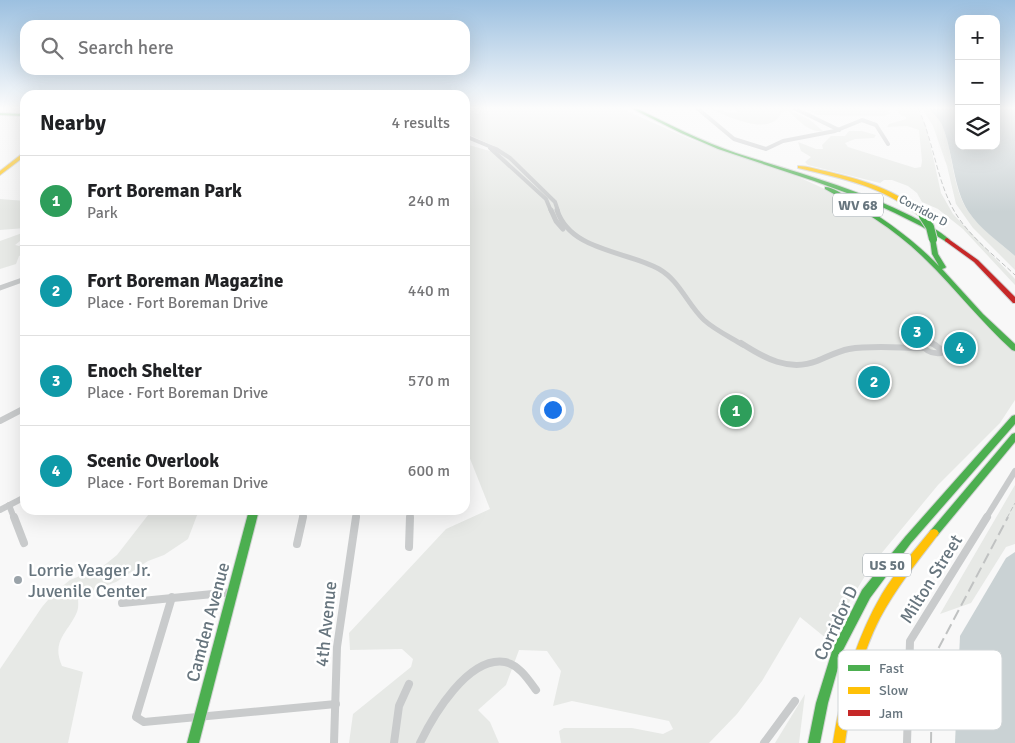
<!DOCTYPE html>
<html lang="en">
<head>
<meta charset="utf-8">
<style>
	body { margin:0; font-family:Signika,sans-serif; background:#f6f6f6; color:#202124 }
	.controls { position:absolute; right:15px; top:15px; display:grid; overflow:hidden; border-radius:10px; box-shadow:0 5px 20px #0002 }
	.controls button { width:45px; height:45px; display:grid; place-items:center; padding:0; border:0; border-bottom:1px solid #e0e0e0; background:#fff; color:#202124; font:25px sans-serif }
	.you { position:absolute; left:552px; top:409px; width:18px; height:18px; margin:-12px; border:4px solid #fff; border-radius:50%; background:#1a73e8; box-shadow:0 0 0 8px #1a73e833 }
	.badge { display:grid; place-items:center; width:32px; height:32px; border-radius:50%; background:#1a73e8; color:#fff; font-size:16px; font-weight:700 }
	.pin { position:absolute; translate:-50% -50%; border:2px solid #fff; box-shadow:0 1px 5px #0006 }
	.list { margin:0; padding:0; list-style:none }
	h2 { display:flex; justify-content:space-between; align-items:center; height:65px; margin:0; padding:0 20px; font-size:21px }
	h2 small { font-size:16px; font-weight:400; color:#757577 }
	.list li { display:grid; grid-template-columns:32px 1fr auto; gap:15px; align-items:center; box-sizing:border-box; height:90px; padding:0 20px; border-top:1px solid #e0e0e0 }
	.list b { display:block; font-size:19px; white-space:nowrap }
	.list p { margin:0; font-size:16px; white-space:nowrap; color:#757577 }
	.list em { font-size:16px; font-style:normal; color:#757577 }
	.icon { flex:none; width:28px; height:28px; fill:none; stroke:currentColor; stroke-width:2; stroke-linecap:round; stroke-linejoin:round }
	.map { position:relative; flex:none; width:1015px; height:743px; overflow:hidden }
	.search { position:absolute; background:#fff; box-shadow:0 5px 20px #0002; left:20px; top:20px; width:450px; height:55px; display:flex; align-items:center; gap:12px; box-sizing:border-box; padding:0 18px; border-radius:15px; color:#757577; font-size:19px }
	.panel { position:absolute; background:#fff; box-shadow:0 5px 20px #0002; left:20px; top:90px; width:450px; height:425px; border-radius:15px }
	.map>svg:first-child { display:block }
</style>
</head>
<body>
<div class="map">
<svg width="1015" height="743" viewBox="0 0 1015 743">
	<rect width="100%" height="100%" fill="#f8f8f8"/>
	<g fill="#e7e9e6">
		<path d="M465 108H620L690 139 792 174 829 191 861 208 893 231 920 254 1015 351V400L1000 423 938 485 871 566 827 639 800 617 762 681 737 714 709 743H561L559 731 564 728H632L663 734 673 729 669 721 572 701 553 706 561 671 547 651 519 650 506 685 478 710 490 722 499 743H349L353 714 411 667 413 659 402 649 350 650 349 633 446 529 490 509 465 446V144L490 151 494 146 465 133Z"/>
		<path d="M707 108C717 108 728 115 738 112L733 108H786L810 120 823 131C808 133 798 119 788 111L782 112C770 139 727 115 707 108Z"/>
		<path d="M802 108 815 111 816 110 813 108H856L867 110 882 108 888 110 890 114 883 116 818 115Z"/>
		<path d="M895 108H916L926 125 941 193 953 214 1015 279V285L963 229 938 209 922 202 917 193 908 186 892 180H884L880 183 808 165 805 162 811 157 801 151 798 142 816 149H823L822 145 831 136H845L849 131H862L876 135 874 138 855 139 845 143 848 147 915 168 921 167 922 161 919 130 907 126 887 127 889 124 906 119V117L901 115Z"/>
		<path d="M922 108H929C933 114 941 121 942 125 953 151 952 188 968 211 980 228 999 242 1015 256V270L973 228 956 204 947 166 933 126Z"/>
		<path d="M0 199 25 201V228L0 230Z"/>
		<path d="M25 232V237L15 245 19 246 25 243V254L19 256 16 264 0 269V241Z"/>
		<path d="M1015 485V544L1006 547 971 603 940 614Z"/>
		<path d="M152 510H199L188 539 164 555 148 561 116 582 78 596C78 601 79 607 77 612 68 633 51 640 62 666L83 672 68 743H0V669L42 607 54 593 70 580 102 567 117 555Z"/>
		<path d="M805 694 799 743H775Z"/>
	</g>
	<g fill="#cad2d4">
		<path d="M929 108H959V146H996V108H1015V256C999 242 980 229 968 211 953 188 953 151 942 125 941 121 933 114 929 108Z"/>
		<path d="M1015 552V743H955L960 636 1006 558Z"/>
	</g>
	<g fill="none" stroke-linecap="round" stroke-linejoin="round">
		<defs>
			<g id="fast">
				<path d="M631 108H636C668 124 701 141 736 153 795 172 856 188 911 216 924 223 939 230 950 240L947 242 945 241 921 226 895 213 869 201 814 181 718 149 681 133Z"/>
				<path d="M0 113 25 114V116L0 115Z"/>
				<path d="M825 187C833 187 842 194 849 198 882 217 913 239 939 266L932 254 930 239 931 238H935L938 254 946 267 945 268 942 269 983 314 1015 344V351L1012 350C981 322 955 288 925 259 896 230 861 209 825 189Z"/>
				<path d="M1015 415V424L911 543 870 598 843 650 828 703 820 743H808L816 703 833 648 862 590 905 537 1012 416Z"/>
				<path d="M1015 433V442L937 536 934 537 931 536 929 533 931 530 1012 434Z"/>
				<path d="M249 510H259L199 743H187Z"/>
			</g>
			<g id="slow">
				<path d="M23 153H25V156L0 175V171Z"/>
				<path d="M798 166C807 166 816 169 825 171 860 179 899 190 926 216L923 218 921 217C882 186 845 179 798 168Z"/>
				<path d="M934 529 937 530 939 533 937 536C917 562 896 588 880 618 860 657 851 700 845 743H833C841 691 855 640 882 594 896 571 914 551 931 530Z"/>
			</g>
			<path id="jam" d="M947 238 978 260 1015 297V303H1013L974 262 945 241V239Z"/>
		</defs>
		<use href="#fast" stroke="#d3d4d5" stroke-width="2"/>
		<use href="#slow" stroke="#d3d4d5" stroke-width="2"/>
		<use href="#jam" stroke="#d3d4d5" stroke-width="2"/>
		<g stroke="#c9cbcc" stroke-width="4">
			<path d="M697 108 734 139 766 149 783 141 835 131 862 120 876 125 888 144"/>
			<path d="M794 108 839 130"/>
			<path d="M465 136 496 149 510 158 555 202 558 211"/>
			<path d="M490 148 546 199 551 211"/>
		</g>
		<g stroke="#c9cbcc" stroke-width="5">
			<path d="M551 210 556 221 563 229"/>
			<path d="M557 210C570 251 627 251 659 269 680 281 687 304 704 320 715 330 730 337 743 345"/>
			<path d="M0 288 25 279"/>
			<path d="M922 345 926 342 936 345"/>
		</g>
		<g stroke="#c9cbcc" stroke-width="6">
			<path d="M741 343C764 358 789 372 817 361 827 357 838 351 849 349 873 345 899 348 923 348"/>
			<path d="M923 343 922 344C926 352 932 354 941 353L942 350 932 343"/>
			<path d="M0 421 25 408"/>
			<path d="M9 505 14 518"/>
			<path d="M0 510 25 497"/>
			<path d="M302 518 304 510"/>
			<path d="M356 518 357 510"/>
			<path d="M410 518V510"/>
			<path d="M986 518 1015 471"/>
		</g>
		<g stroke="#c9cbcc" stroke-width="8">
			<path d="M14 517 24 543"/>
			<path d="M297 544 303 517"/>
			<path d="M409 547 410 517"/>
			<path d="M172 597 136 717 144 722 336 704"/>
			<path d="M122 603 233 592"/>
			<path d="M334 743 337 647 356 517"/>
			<path d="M394 743 399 706 409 684"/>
			<path d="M420 743C433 716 468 656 505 662 519 665 528 679 536 690"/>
			<path d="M764 743 795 701"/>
			<path d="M907 743 910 641 987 517"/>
		</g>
		<use href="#fast" fill="#4caf50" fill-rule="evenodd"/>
		<use href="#slow" fill="#ffc107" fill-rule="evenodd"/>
		<use href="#jam" fill="#c62828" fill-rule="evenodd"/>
		<g stroke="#c0c2c2" stroke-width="1" stroke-dasharray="5 2.5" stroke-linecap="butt">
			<path d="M918 108C933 140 936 176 952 207 966 234 993 254 1015 275"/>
			<path d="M1007 518 1015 503"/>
		</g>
		<path stroke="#c0c2c2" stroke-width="2" stroke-dasharray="11 5" stroke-linecap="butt" d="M931 743 932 673 936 653 1008 517"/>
		<defs>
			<path id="fast-bridge" d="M923 216 930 227 933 239"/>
		</defs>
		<use href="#fast-bridge" stroke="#d3d4d4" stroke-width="10" stroke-linecap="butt"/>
		<use href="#fast-bridge" stroke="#4caf50" stroke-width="8"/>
	</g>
	<linearGradient id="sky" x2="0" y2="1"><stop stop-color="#9cc0e0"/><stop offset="0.51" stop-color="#fcfcfc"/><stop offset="1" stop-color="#fcfcfc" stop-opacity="0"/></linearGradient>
	<rect width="1015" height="212" fill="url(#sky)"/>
	<circle fill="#9aa3a9" stroke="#fff" stroke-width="2" cx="18" cy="580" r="5"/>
	<g text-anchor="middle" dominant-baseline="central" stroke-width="5" stroke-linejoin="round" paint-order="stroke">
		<g font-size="12" fill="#67757e" stroke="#fff">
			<text transform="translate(923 211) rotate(28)">Corridor D</text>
		</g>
		<g fill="#fff" stroke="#959ea5" stroke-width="1">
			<rect x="833" y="193.5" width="50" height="23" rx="4"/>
			<rect x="863" y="553.5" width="48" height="23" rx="4"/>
		</g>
		<g font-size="14" font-weight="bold" fill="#67757e">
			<text x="858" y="205">WV 68</text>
			<text x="887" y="565">US 50</text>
		</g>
		<g font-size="18" fill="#67757e" stroke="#fff" text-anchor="start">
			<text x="28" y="570">Lorrie Yeager Jr.<tspan x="28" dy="21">Juvenile Center</tspan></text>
		</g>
		<g font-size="18" fill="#67757e" stroke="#fff">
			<text transform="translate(931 579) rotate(-58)">Milton Street</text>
			<text transform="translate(208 622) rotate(-75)">Camden Avenue</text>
			<text transform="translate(836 623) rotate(-65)">Corridor D</text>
			<text transform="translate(326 624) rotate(-84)">4th Avenue</text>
		</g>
	</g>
	<rect x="838" y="650" width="164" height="80" rx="8" fill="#fff" stroke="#d1d6d8" stroke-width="1"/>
	<rect x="848" y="665" width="22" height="6" fill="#4caf50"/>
	<rect x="848" y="687" width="22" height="7" fill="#ffc107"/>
	<rect x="848" y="710" width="22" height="6" fill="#c62828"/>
	<g font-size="14" fill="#67757e">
		<text x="879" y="673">Fast</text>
		<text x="879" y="695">Slow</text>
		<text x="879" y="718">Jam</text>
	</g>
</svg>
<div class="controls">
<button>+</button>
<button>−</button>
<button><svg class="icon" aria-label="layers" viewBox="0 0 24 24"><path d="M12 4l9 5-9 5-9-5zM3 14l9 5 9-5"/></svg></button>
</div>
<div class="you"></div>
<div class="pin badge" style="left:736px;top:411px;background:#2e9e5b">1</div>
<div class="pin badge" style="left:874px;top:382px;background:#0f9aa8">2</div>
<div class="pin badge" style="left:917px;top:332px;background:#0f9aa8">3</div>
<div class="pin badge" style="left:960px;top:348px;background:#0f9aa8">4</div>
<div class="search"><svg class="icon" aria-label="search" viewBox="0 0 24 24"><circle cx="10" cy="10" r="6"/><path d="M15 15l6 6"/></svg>Search here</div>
<section class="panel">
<h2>Nearby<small>4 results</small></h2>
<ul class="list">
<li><span class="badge" style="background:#2e9e5b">1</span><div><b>Fort Boreman Park</b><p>Park</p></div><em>240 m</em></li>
<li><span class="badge" style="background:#0f9aa8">2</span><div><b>Fort Boreman Magazine</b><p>Place · Fort Boreman Drive</p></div><em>440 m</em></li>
<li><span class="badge" style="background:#0f9aa8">3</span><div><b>Enoch Shelter</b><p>Place · Fort Boreman Drive</p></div><em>570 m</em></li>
<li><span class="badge" style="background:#0f9aa8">4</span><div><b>Scenic Overlook</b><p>Place · Fort Boreman Drive</p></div><em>600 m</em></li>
</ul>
</section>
</div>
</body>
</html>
